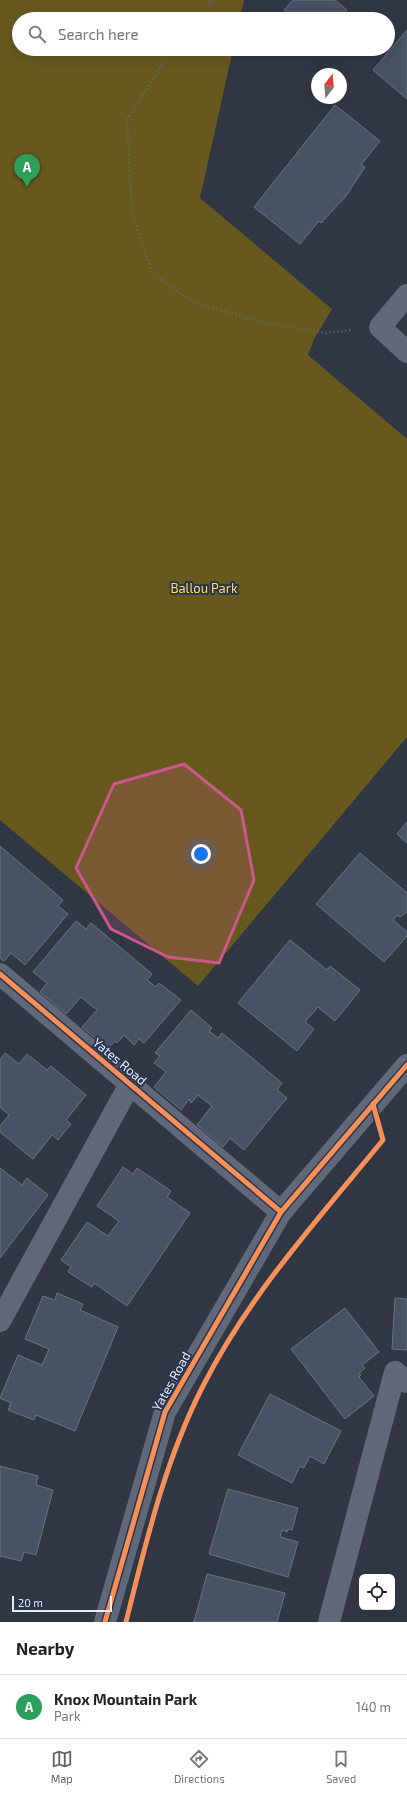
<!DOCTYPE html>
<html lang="en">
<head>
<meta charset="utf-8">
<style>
	body { margin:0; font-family:"Exo 2",sans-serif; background:#f2f2f2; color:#222 }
	.controls { position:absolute; right:12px; bottom:12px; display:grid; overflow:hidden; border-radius:6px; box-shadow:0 4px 16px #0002 }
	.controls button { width:36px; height:36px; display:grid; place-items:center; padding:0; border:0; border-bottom:1px solid #e0e0e0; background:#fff; color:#222; font:20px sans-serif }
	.compass { position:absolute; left:311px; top:68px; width:36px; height:36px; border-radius:50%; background:#fff; box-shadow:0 4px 16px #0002; rotate:16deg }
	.scale { position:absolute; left:12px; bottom:10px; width:100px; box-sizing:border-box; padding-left:4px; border:2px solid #e6eefe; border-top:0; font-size:11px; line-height:14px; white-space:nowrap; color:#e6eefe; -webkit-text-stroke:3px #29354c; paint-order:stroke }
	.you { position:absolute; left:201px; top:854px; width:14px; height:14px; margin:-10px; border:3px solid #fff; border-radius:50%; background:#1a73e8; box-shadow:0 0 0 6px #1a73e833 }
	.badge { display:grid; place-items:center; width:26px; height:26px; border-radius:50%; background:#5e6168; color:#fff; font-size:13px; font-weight:700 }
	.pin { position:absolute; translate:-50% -33px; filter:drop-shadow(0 1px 2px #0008) }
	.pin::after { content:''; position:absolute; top:21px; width:14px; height:12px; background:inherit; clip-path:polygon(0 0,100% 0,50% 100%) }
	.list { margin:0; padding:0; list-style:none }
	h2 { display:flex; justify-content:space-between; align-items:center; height:52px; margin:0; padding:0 16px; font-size:17px }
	h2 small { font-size:13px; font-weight:400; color:#767676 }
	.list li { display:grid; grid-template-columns:26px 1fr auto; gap:12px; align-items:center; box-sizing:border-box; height:64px; padding:0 16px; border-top:1px solid #e0e0e0 }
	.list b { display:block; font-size:15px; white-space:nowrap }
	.list p { margin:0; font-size:13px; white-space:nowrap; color:#767676 }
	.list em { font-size:13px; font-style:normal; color:#767676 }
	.icon { flex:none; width:22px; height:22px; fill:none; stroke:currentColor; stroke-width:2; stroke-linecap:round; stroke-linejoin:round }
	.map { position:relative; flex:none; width:407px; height:1622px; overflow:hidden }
	.search { position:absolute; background:#fff; box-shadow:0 4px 16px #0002; left:12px; right:12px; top:12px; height:44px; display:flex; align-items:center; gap:10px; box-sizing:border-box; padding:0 14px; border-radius:22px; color:#767676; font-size:15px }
	.sheet { height:116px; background:#fff }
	nav { display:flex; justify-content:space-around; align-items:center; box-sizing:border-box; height:56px; border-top:1px solid #e0e0e0; background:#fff; font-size:11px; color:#767676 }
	nav a { display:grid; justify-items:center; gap:2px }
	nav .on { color:#5e6168 }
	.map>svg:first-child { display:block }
</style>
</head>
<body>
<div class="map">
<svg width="407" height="1622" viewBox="0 0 407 1622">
	<rect width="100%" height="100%" fill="#313844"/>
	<path fill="#67591e" d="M0 0H244L240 19H19V49H233L200 198 332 309 314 339 308 355 407 439V737L198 986 0 820Z"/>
	<g fill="#485265" stroke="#6b717c">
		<path d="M293 0H335L347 10 340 19H295L284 10Z"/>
		<path d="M407 30V99L373 70Z"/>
		<path d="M335 105 380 141 361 165 365 167 346 196 321 223 319 221 300 244 254 207Z"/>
		<path d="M407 822V843L397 834Z"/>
		<path d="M0 846 63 900 58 906 68 914 25 965 11 953 4 961 0 958Z"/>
		<path d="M360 853 407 893V912L400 917 397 915 393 920 407 932V936L384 962 316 904Z"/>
		<path d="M76 921 86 929 91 923 152 974 147 980 156 987 159 983 181 1000 144 1043 139 1039 134 1045 124 1035 117 1043 115 1041 108 1049 82 1027 97 1010 81 997 66 1014 40 992 47 983 33 972Z"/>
		<path d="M290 940 327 970 330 966 360 990 335 1021 318 1007 305 1022 314 1029 297 1051 238 1003Z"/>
		<path d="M191 1010 212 1028 209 1031 218 1038 222 1033 282 1083 277 1090 287 1098 244 1150 230 1138 223 1147 197 1125 212 1106 198 1095 191 1103 189 1099 181 1110 154 1087 166 1072 154 1063 160 1056 155 1053Z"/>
		<path d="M5 1053 19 1064 27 1054 47 1070 51 1066 86 1095 66 1120 71 1124 58 1140 52 1135 33 1159 0 1132V1126L9 1115 0 1107V1060Z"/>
		<path d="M123 1167 133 1174 137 1168 171 1191 167 1197 190 1213 127 1306 94 1283 92 1287 68 1272 71 1267 61 1260 87 1222 108 1236 119 1221 97 1206Z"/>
		<path d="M0 1168 22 1185 27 1178 48 1195 0 1258Z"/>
		<path d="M57 1293 83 1304 80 1310 118 1327 75 1431 36 1415 34 1420 8 1410 11 1403 0 1398 18 1355 42 1365 49 1349 25 1339 43 1296 55 1300Z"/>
		<path d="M395 1298 407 1299V1350L392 1349Z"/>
		<path d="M345 1308 379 1352 362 1365 365 1368 359 1374 361 1375 359 1377 374 1396 345 1419 291 1349Z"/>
		<path d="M270 1394 341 1431 324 1464 310 1456 304 1468 300 1466 292 1483 238 1455Z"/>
		<path d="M0 1466 38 1476 36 1485 53 1490 36 1555 24 1552 21 1561 0 1556Z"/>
		<path d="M228 1489 298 1508 292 1530 288 1529 287 1532 282 1530 280 1537 298 1542 288 1577 209 1554Z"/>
		<path d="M207 1574 285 1593 277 1622H194Z"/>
	</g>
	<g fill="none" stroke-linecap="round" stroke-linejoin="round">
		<g stroke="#636977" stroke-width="2.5" stroke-dasharray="1 3" stroke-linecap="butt">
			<path d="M201 19 207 12 210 0"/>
			<path d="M174 49 166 58 127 120 132 213 153 274 195 303 262 322 326 333 351 330"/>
		</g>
		<g stroke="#616879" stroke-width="22">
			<path d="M407 295 380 327 407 352"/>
			<path d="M0 974 281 1212"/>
			<path d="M0 1321 130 1084"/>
			<path d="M105 1622 165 1412 281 1212 407 1065"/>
			<path d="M329 1622 395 1372 407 1382"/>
		</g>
		<defs>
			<g id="cycleway">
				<path d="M0 974 281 1212"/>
				<path d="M105 1622 165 1412 281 1212 407 1065"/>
				<path d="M126 1622C146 1542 165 1460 203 1386 249 1295 318 1219 383 1140L373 1104"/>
			</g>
		</defs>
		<use href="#cycleway" stroke="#29354c" stroke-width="8"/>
		<use href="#cycleway" stroke="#f78f57" stroke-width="5"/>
	</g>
	<path fill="#cd588c" fill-opacity="0.2" stroke="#cd588c" stroke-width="3" stroke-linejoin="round" d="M184 764 241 810 254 880 219 963 168 957 111 929 76 868 114 784Z"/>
	<g text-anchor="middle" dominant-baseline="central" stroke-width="4" stroke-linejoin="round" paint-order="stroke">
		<g font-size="13" fill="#ffdf5d" stroke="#29354c">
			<text x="204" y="588">Ballou Park</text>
		</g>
		<g font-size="13" fill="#e6eefe" stroke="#29354c">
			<text transform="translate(120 1061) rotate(40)">Yates Road</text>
			<text transform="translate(171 1381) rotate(-61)">Yates Road</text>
		</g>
	</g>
</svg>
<div class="controls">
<button><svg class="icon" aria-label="locate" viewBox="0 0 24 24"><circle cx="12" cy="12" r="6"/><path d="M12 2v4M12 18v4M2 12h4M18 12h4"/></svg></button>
</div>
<svg class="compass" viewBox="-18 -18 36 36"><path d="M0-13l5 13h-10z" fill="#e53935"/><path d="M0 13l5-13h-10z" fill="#767676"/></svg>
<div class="scale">20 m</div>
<div class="you"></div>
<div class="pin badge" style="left:27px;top:187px;background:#2e9e5b">A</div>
<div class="search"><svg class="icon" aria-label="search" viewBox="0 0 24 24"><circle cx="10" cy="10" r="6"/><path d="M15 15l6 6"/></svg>Search here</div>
</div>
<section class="sheet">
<h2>Nearby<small></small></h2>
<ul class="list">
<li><span class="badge" style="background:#2e9e5b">A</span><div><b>Knox Mountain Park</b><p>Park</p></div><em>140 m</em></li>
</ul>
</section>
<nav>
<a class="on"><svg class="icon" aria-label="map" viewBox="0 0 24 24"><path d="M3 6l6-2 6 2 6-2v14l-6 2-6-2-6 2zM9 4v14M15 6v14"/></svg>Map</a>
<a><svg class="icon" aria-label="directions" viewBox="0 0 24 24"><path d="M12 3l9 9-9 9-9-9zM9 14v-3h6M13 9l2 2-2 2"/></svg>Directions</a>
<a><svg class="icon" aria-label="saved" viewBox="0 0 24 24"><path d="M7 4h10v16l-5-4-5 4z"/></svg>Saved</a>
</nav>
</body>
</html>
